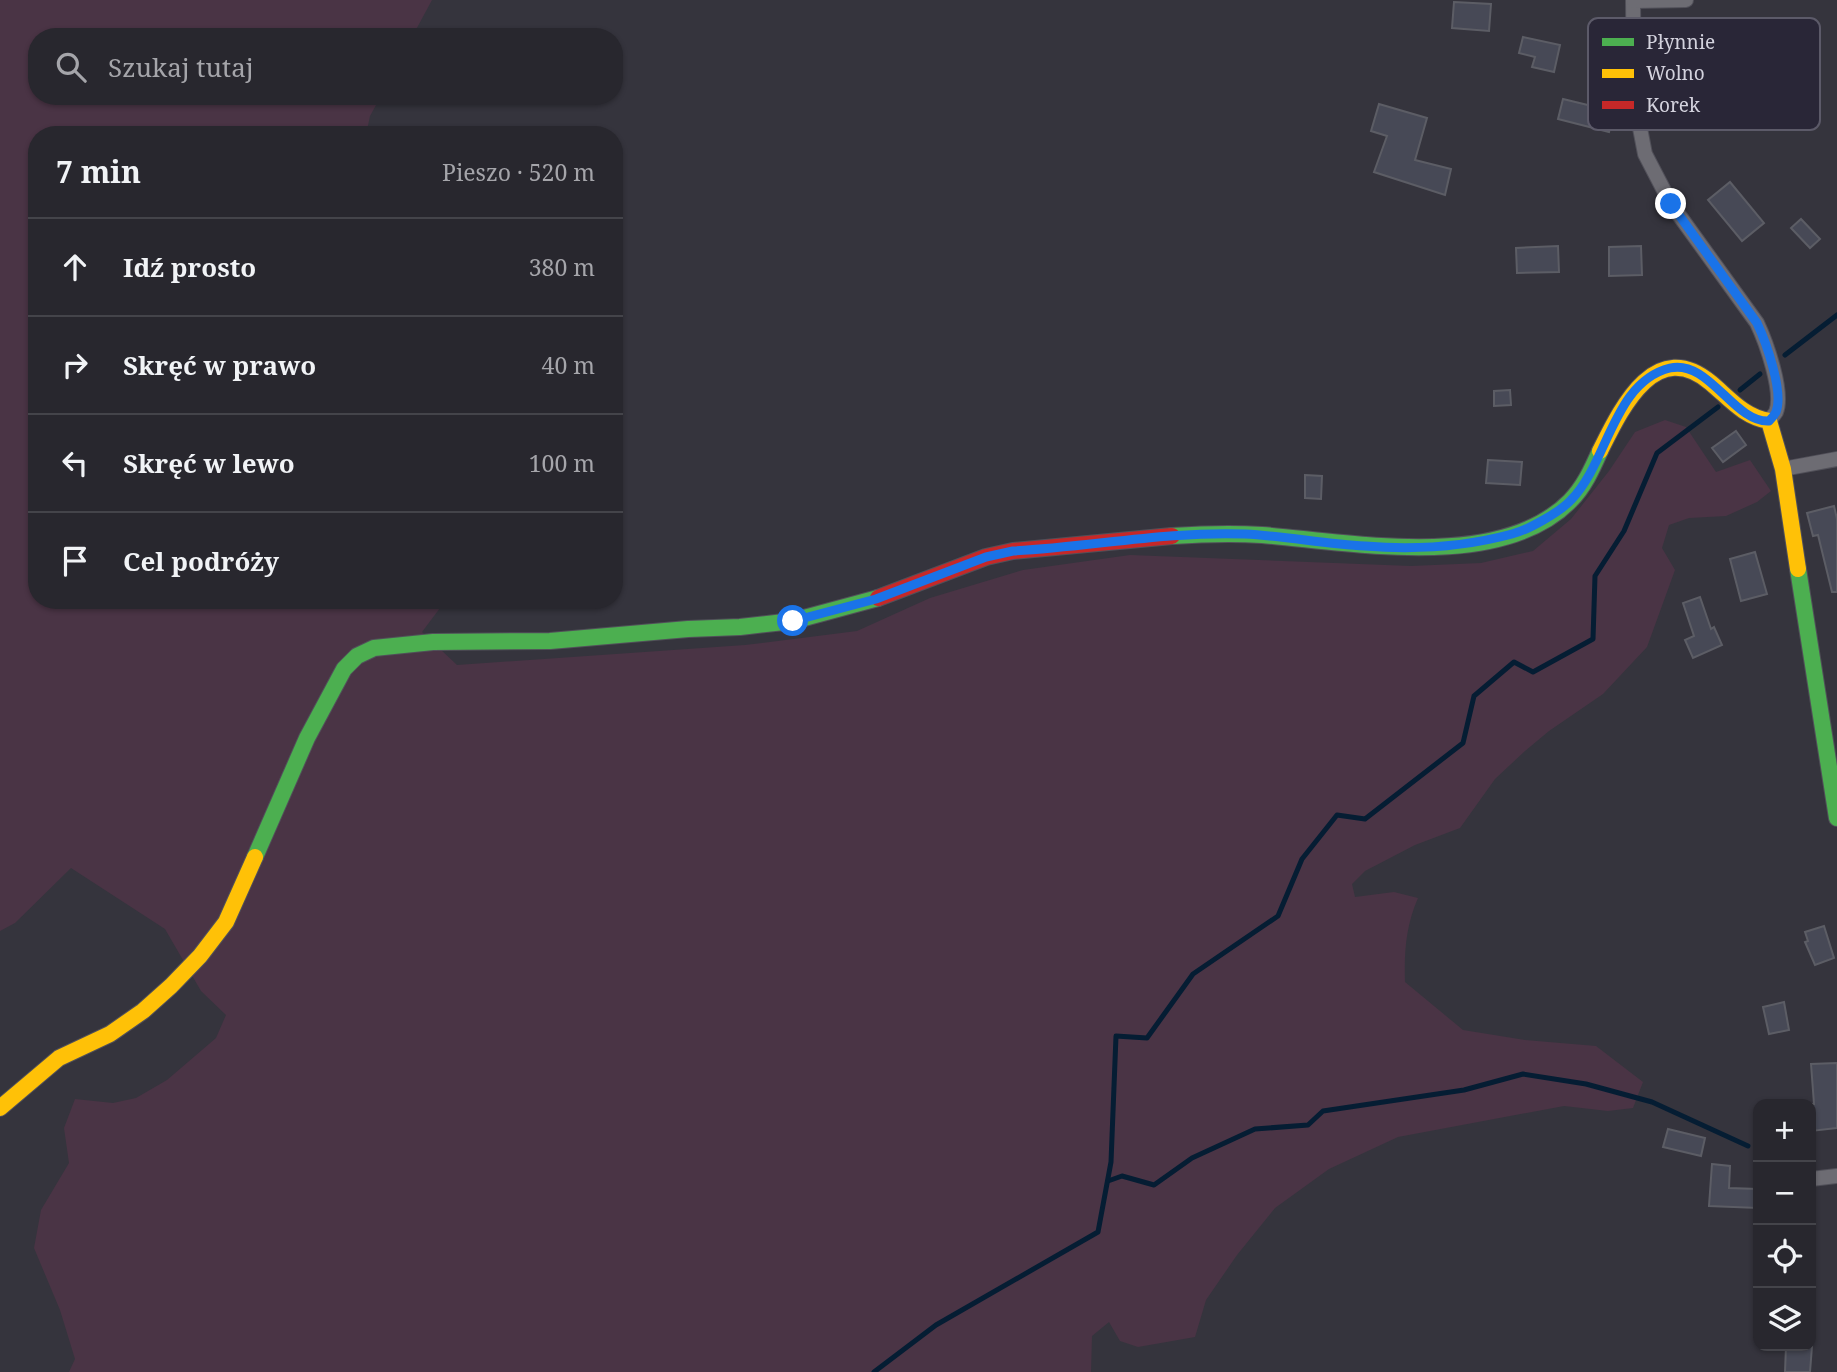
<!DOCTYPE html>
<html lang="pl">
<head>
<meta charset="utf-8">
<style>
	body { margin:0; font-family:"Noto Serif",serif; background:#302f36; color:#f1f3f6 }
	.controls { position:absolute; right:21px; bottom:21px; display:grid; overflow:hidden; border-radius:14px; box-shadow:0 2px 5px #0004 }
	.controls button { width:63px; height:63px; display:grid; place-items:center; padding:0; border:0; border-bottom:2px solid #44444a; background:#28272e; color:#f1f3f6; font:35px sans-serif }
	.stop { position:absolute; width:21px; height:21px; margin:-16px; border:5px solid #1a73e8; border-radius:50%; background:#fff }
	.stop.end { background:#1a73e8; border-color:#fff; box-shadow:0 2px 7px #0008 }
	.list { margin:0; padding:0; list-style:none }
	h2 { display:flex; justify-content:space-between; align-items:center; height:91px; margin:0; padding:0 28px; font-size:30px }
	h2 small { font-size:23px; font-weight:400; color:#a5a5aa }
	.list li { display:grid; grid-template-columns:46px 1fr auto; gap:21px; align-items:center; box-sizing:border-box; height:98px; padding:0 28px; border-top:2px solid #44444a }
	.list b { display:block; font-size:26px; white-space:nowrap }
	.list em { font-size:23px; font-style:normal; color:#a5a5aa }
	.icon { flex:none; width:38px; height:38px; fill:none; stroke:currentColor; stroke-width:2; stroke-linecap:round; stroke-linejoin:round }
	.map { position:relative; flex:none; width:1837px; height:1372px; overflow:hidden }
	.search { position:absolute; background:#28272e; box-shadow:0 2px 5px #0004; left:28px; top:28px; width:595px; height:77px; display:flex; align-items:center; gap:18px; box-sizing:border-box; padding:0 24px; border-radius:28px; color:#a5a5aa; font-size:26px }
	.panel { position:absolute; background:#28272e; box-shadow:0 2px 5px #0004; left:28px; top:126px; width:595px; height:483px; border-radius:28px }
	.map>svg:first-child { display:block }
</style>
</head>
<body>
<div class="map">
<svg width="1837" height="1372" viewBox="0 0 1837 1372">
	<rect width="100%" height="100%" fill="#35343d"/>
	<path fill="#4a3445" d="M0 0H432L412 37H37V96H381L370 116 366 135H37V600H446L422 632 457 665 745 645 857 631 930 598 1023 570 1130 555 1411 566 1481 563 1533 551 1571 519 1609 471 1635 432 1665 420 1686 427 1716 472 1750 460 1771 491 1757 502 1726 516 1689 518 1669 525 1662 548 1675 570 1647 647 1603 694 1549 731 1525 751 1495 779 1460 828 1415 845 1365 871 1352 884 1355 897 1394 892 1418 898C1406 925 1404 952 1405 982L1463 1030 1525 1040 1596 1046 1643 1082 1633 1108 1608 1111 1564 1106 1398 1137 1329 1169 1275 1208 1237 1255 1206 1300 1195 1337 1138 1347 1120 1341 1109 1322 1092 1336 1091 1372H69L75 1359 60 1310 34 1248 41 1210 69 1163 64 1128 75 1099 113 1103 136 1098 167 1080 216 1038 226 1015 201 991 165 929 71 868 15 923 0 931Z"/>
	<g fill="none" stroke-linecap="round" stroke-linejoin="round">
		<g stroke="#051d33" stroke-width="5">
			<path d="M1785 355 1837 315"/>
			<path d="M1740 390 1760 374"/>
			<path d="M1108 1181 1122 1176 1154 1185 1192 1158 1255 1129 1308 1125 1323 1111 1464 1090 1523 1074 1586 1084 1652 1102 1748 1146"/>
			<path d="M874 1372 936 1325 1098 1232 1111 1162 1116 1036 1147 1038 1193 974 1278 916 1302 859 1337 815 1365 819 1463 743 1474 696 1514 662 1533 672 1593 639 1595 576 1624 531 1657 453 1718 407"/>
		</g>
	</g>
	<g fill="#474956" stroke="#5c5d65" stroke-width="2">
		<path d="M1454 2 1491 4 1489 31 1452 28Z"/>
		<path d="M1523 37 1560 45 1554 72 1532 67 1535 57 1519 53Z"/>
		<path d="M1599 93 1618 98 1609 132 1558 119 1563 99 1596 107Z"/>
		<path d="M1379 104 1427 118 1415 160 1451 169 1445 195 1374 172 1387 136 1371 131Z"/>
		<path d="M1730 182 1764 223 1742 241 1708 200Z"/>
		<path d="M1801 219 1820 239 1810 248 1791 228Z"/>
		<path d="M1558 246 1559 272 1517 273 1516 248Z"/>
		<path d="M1641 246 1642 275 1609 276V247Z"/>
		<path d="M1510 390 1511 405 1494 406V391Z"/>
		<path d="M1736 431 1746 445 1723 462 1712 448Z"/>
		<path d="M1488 460 1522 462 1520 485 1486 483Z"/>
		<path d="M1305 475 1322 476 1321 499 1305 498Z"/>
		<path d="M1834 506 1837 519V592H1832L1818 535 1813 536 1807 513Z"/>
		<path d="M1755 552 1767 594 1741 601 1730 559Z"/>
		<path d="M1700 597 1711 629 1714 627 1722 645 1693 658 1685 640 1694 636 1683 603Z"/>
		<path d="M1824 926 1834 958 1815 965 1805 942 1808 941 1805 932Z"/>
		<path d="M1784 1002 1789 1030 1769 1034 1763 1007Z"/>
		<path d="M1837 1063V1128L1811 1131V1104H1814L1811 1064Z"/>
		<path d="M1668 1129 1705 1138 1701 1156 1663 1147Z"/>
		<path d="M1712 1164 1730 1166 1729 1188 1758 1189V1208L1709 1206Z"/>
		<path d="M1786 1346H1812L1810 1372H1785Z"/>
	</g>
	<g fill="none" stroke-linecap="round" stroke-linejoin="round">
		<defs>
			<g id="street">
				<path d="M1633 0 1634 97 1645 154 1671 204 1757 323C1766 342 1784 392 1776 412 1775 414 1770 419 1769 421"/>
				<path d="M1634 1 1686 0"/>
				<path d="M1783 469 1837 459"/>
				<path d="M1811 1179 1837 1176"/>
			</g>
			<g id="fast">
				<path d="M1172 536C1202 534 1232 533 1262 535 1350 542 1500 572 1570 501 1584 487 1592 469 1600 451"/>
				<path d="M1798 569 1837 818"/>
				<path d="M255 857 307 738 344 669 357 656 374 648 433 642 550 641 688 629 740 627 793 621 878 598"/>
			</g>
			<g id="slow">
				<path d="M1600 451C1621 409 1655 336 1711 383 1730 399 1744 417 1769 421L1783 469 1798 569"/>
				<path d="M0 1108 59 1058 110 1034 143 1011 171 986 200 956 226 922 255 857"/>
			</g>
			<path id="jam" d="M878 598 986 557 1013 551 1172 536"/>
		</defs>
		<use href="#street" stroke="#515059" stroke-width="16"/>
		<use href="#fast" stroke="#515059" stroke-width="18"/>
		<use href="#slow" stroke="#515059" stroke-width="18"/>
		<use href="#jam" stroke="#515059" stroke-width="18"/>
		<use href="#street" stroke="#6d6c73" stroke-width="14"/>
		<use href="#fast" stroke="#4caf50" stroke-width="16"/>
		<use href="#slow" stroke="#ffc107" stroke-width="16"/>
		<use href="#jam" stroke="#c62828" stroke-width="16"/>
	</g>
	<g fill="none" stroke-linecap="round" stroke-linejoin="round">
		<path stroke="#1a73e8" stroke-width="9" d="M793 621 876 599 986 557 1013 551C1090 547 1167 531 1245 534 1285 536 1325 544 1365 546 1414 550 1464 547 1512 534 1528 530 1560 512 1571 500 1608 463 1613 382 1670 368 1709 359 1734 423 1769 421 1770 420 1775 414 1776 412 1784 392 1766 342 1757 323L1671 204"/>
	</g>
	<rect x="1588" y="18" width="232" height="112" rx="10" fill="#292637" stroke="#5c5a69" stroke-width="2"/>
	<rect x="1602" y="38" width="32" height="8" fill="#4caf50"/>
	<rect x="1602" y="69" width="32" height="9" fill="#ffc107"/>
	<rect x="1602" y="101" width="32" height="8" fill="#c62828"/>
	<g font-size="19" fill="#d3d2dd">
		<text x="1646" y="49">Płynnie</text>
		<text x="1646" y="80">Wolno</text>
		<text x="1646" y="112">Korek</text>
	</g>
</svg>
<div class="controls">
<button>+</button>
<button>−</button>
<button><svg class="icon" aria-label="locate" viewBox="0 0 24 24"><circle cx="12" cy="12" r="6"/><path d="M12 2v4M12 18v4M2 12h4M18 12h4"/></svg></button>
<button><svg class="icon" aria-label="layers" viewBox="0 0 24 24"><path d="M12 4l9 5-9 5-9-5zM3 14l9 5 9-5"/></svg></button>
</div>
<div class="stop" style="left:793px;top:621px"></div>
<div class="stop end" style="left:1671px;top:204px"></div>
<div class="search"><svg class="icon" aria-label="search" viewBox="0 0 24 24"><circle cx="10" cy="10" r="6"/><path d="M15 15l6 6"/></svg>Szukaj tutaj</div>
<section class="panel">
<h2>7 min<small>Pieszo · 520 m</small></h2>
<ul class="list">
<li><svg class="icon" aria-label="ahead" viewBox="0 0 24 24"><path d="M12 20V5M6 11l6-6 6 6"/></svg><div><b>Idź prosto</b></div><em>380 m</em></li>
<li><svg class="icon" aria-label="right" viewBox="0 0 24 24"><path d="M7 20v-9h11M14 6l5 5-5 5"/></svg><div><b>Skręć w prawo</b></div><em>40 m</em></li>
<li><svg class="icon" aria-label="left" viewBox="0 0 24 24"><path d="M17 20v-9H6M10 6l-5 5 5 5"/></svg><div><b>Skręć w lewo</b></div><em>100 m</em></li>
<li><svg class="icon" aria-label="arrive" viewBox="0 0 24 24"><path d="M6 21V4h12l-3 4 3 4H6"/></svg><div><b>Cel podróży</b></div></li>
</ul>
</section>
</div>
</body>
</html>
